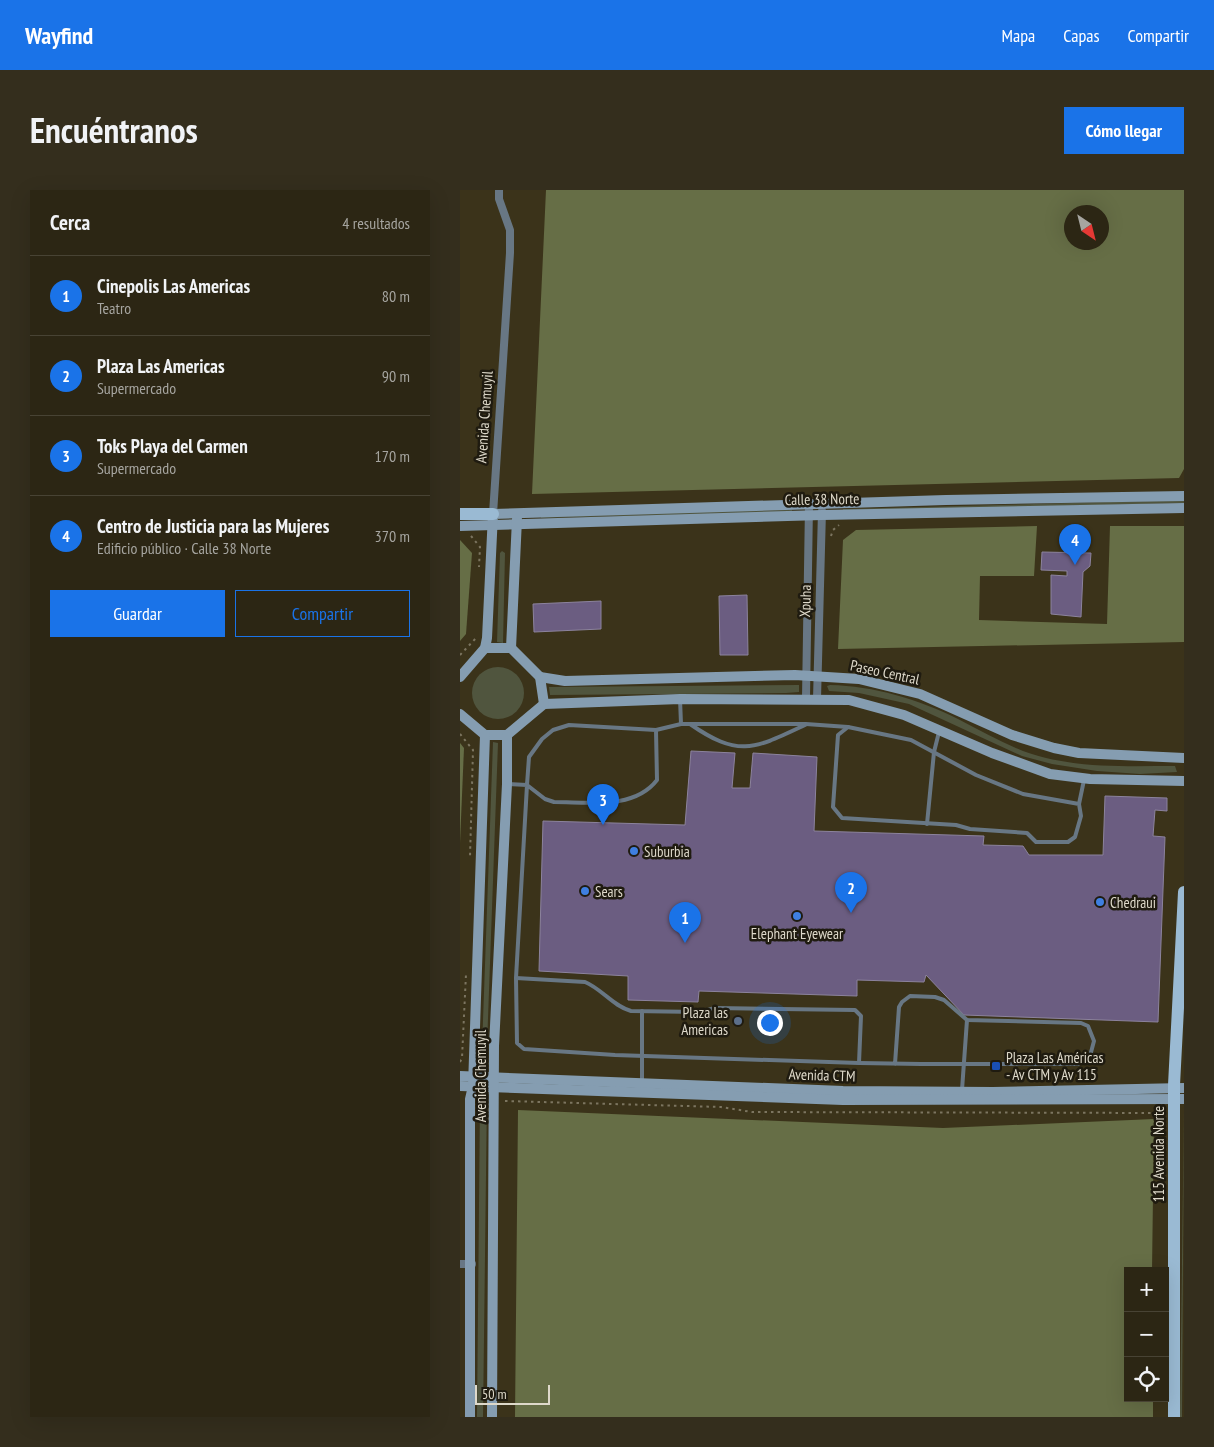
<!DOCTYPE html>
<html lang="es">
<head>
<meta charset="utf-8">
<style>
	body { margin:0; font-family:"PT Sans Narrow",sans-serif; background:#342e1d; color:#f1f3f6 }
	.controls { position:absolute; right:15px; bottom:15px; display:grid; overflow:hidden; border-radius:0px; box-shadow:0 5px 20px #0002 }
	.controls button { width:45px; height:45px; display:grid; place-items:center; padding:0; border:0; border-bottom:1px solid #484334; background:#2c2614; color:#f1f3f6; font:25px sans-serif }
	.compass { position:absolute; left:604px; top:15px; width:45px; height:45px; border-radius:50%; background:#2c2614; box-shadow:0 5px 20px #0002; rotate:145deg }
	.scale { position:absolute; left:15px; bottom:12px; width:75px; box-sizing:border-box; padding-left:5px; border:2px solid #ded9ca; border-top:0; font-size:14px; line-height:18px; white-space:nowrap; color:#ded9ca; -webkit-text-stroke:4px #1f1b10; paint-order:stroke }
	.you { position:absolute; left:309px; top:832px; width:18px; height:18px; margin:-12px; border:4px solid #fff; border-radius:50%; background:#1a73e8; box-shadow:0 0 0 8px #1a73e833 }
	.badge { display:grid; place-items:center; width:32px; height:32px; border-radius:50%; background:#1a73e8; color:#fff; font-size:16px; font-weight:700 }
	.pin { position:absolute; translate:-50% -41px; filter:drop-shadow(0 1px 2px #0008) }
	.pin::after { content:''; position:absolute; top:26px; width:18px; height:15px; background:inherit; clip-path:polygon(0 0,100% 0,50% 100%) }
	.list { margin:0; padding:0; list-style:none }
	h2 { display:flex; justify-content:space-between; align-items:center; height:65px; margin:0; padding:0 20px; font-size:21px }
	h2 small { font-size:16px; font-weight:400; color:#a6a5a0 }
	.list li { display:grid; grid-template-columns:32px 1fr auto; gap:15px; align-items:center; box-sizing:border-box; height:80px; padding:0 20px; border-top:1px solid #484334 }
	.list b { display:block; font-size:19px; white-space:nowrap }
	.list p { margin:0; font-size:16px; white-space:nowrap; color:#a6a5a0 }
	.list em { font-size:16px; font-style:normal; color:#a6a5a0 }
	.actions { display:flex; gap:10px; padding:15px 20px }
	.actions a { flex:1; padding:11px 0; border:1px solid #1a73e8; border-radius:0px; text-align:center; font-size:18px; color:#1a73e8 }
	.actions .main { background:#1a73e8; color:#fff }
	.icon { flex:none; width:28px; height:28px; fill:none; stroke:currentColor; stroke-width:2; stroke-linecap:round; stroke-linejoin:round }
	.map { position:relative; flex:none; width:724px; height:1227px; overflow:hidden; border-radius:0px }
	header { display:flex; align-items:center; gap:30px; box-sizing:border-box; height:70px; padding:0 25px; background:#1a73e8; color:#fff }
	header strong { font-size:24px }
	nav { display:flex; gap:28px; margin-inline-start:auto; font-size:18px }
	.intro { display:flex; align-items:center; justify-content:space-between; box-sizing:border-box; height:120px; padding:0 30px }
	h1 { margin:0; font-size:35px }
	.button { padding:12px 22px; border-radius:0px; background:#1a73e8; color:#fff; font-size:18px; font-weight:700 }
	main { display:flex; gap:30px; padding:0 30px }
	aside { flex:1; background:#2c2614; border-radius:0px; box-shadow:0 5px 20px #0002 }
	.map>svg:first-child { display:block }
</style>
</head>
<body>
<header>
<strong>Wayfind</strong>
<nav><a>Mapa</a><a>Capas</a><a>Compartir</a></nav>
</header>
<div class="intro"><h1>Encuéntranos</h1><a class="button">Cómo llegar</a></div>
<main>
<aside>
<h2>Cerca<small>4 resultados</small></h2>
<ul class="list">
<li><span class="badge">1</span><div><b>Cinepolis Las Americas</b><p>Teatro</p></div><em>80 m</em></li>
<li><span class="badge">2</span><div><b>Plaza Las Americas</b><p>Supermercado</p></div><em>90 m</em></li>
<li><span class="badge">3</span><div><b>Toks Playa del Carmen</b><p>Supermercado</p></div><em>170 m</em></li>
<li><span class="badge">4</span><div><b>Centro de Justicia para las Mujeres</b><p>Edificio público · Calle 38 Norte</p></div><em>370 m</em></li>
</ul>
<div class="actions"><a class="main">Guardar</a><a>Compartir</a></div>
</aside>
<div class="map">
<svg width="724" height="1227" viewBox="0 0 724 1227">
	<rect width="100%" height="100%" fill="#3b331a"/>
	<g fill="#50553e">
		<path d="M724 310V313L383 321V319Z"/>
		<path d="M327 320H332V322L81 328V325Z"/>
		<path d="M42 361 45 363 43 453 37 452 40 363Z"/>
		<circle cx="38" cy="503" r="26"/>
		<path d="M339 495V502L326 503 90 505 89 497Z"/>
		<path d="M370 495C414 496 458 509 498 529 519 540 541 552 563 561 612 579 664 576 715 576L717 582 680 584 637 581 592 574 562 566 449 514 399 503 369 501 367 496Z"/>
		<path d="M33 552 38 553 27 856 25 861 22 858Z"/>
		<path d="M22 904H27L23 1227H17L20 909Z"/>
		<path d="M724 916 722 1227H720Z"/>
	</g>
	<g fill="#666e46" fill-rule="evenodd">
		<path d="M86 0H724V279L719 288 72 304ZM642 22V52H612V22Z"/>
		<path d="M577 336 574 386H520L519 430 647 434 650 336H724V452L378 459 383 350 396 340Z"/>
		<path d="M0 350 12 363 6 444 0 451Z"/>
		<path d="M0 553 4 558 0 653Z"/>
		<path d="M58 920 483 938 694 929 692 1081H668V1208H693V1227H55Z"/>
	</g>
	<g fill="#6b5d81" stroke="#8c839d">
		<path d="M582 362 631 363 630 376 623 382 621 427 591 424V385L607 386V381L581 380Z"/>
		<path d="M287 405 288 465H260L259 406Z"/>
		<path d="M141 411V439L74 442 73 414Z"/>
		<path d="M231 561 275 563 272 598H290L293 563 357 567 354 641 524 646 523 655 563 656 569 665H643L645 606 707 608V621L695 620 693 646 705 647 698 832 504 825 466 785 464 792 397 790V806L239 801 238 812 168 810V786L79 781 83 631 225 635Z"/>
	</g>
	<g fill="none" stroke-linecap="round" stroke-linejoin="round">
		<g stroke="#7c7560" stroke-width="2" stroke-dasharray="2.5 4" stroke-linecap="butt">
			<path d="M11 346 20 357 19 377"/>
			<path d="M371 346 373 340 379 335"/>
			<path d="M0 465 17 447"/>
			<path d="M0 544 13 560 10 667"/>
			<path d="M0 872 2 868 6 784"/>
			<path d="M45 911 261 917 292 922 704 923"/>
		</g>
		<g stroke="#687784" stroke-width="4">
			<path d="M220 509 221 534"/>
			<path d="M230 534C279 568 294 559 345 535"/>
			<path d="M196 540 221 534H346L388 537"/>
			<path d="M47 594 67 595 85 609 94 612C128 612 174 620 197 590L196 540 109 535 93 540 82 549 69 567 67 595 56 788 57 853 64 859 155 865 399 873 461 874H618L630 866 634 851 628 836 621 833 507 830 484 810 475 807 450 806 442 812 439 817 435 874"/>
			<path d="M619 614 563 604 516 585 451 550 388 537 378 545 373 617 382 628 496 635 510 639 567 643 576 652H608L615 647 621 626 619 614 624 590"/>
			<path d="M467 634 474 562 479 542"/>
			<path d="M56 788 125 792C142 799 153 816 171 821L240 822 255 818 395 820 401 826 399 873"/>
			<path d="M182 892V821"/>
			<path d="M502 900 507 830"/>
		</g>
		<g stroke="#687784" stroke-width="8">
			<path d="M33 324 50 63V40L39 9V0"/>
			<path d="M346 508 349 315"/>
			<path d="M357 509 362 321"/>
			<path d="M0 1074H12"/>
		</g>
		<g stroke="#859db1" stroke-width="10">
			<path d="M0 336 362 325 724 318"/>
			<path d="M25 458H51L80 487 84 514"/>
			<path d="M51 458 57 329"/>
			<path d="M0 487 25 458 27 448 33 324 486 310 724 306"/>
			<path d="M80 487 105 491 335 485 399 489 460 504 552 545 594 558 619 563 724 568"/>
			<path d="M84 514 220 509 389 510 444 525 532 563 590 584 630 589 724 591"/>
			<path d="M0 524 25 545H47L84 514"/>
			<path d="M0 886 383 901 533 902 724 898"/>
			<path d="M0 896 383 910 724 909"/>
			<path d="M10 1227V909L13 896 25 545"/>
			<path d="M32 1227 34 856 47 594V545"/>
		</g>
		<g stroke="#9abad3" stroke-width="12">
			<path d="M0 324H33"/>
			<path d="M714 1227V895L724 702"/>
		</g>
	</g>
	<g fill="#3f7fe0" stroke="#1f1b10" stroke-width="2">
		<circle cx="174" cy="661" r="5"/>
		<circle cx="125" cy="701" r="5"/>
		<circle cx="640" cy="712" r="5"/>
		<circle cx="337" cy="726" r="5"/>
	</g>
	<circle fill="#5c6f8a" stroke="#1f1b10" stroke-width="2" cx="278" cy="831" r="5"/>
	<rect fill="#1a4fb4" stroke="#1f1b10" stroke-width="2" x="531" y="871" width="10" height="10" rx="2.5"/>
	<g text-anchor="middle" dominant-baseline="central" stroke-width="5" stroke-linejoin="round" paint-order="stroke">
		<g font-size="15" fill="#ded9ca" stroke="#1f1b10">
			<text transform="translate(24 227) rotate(-86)">Avenida Chemuyil</text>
			<text transform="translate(362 309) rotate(-1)">Calle 38 Norte</text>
			<text transform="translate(345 411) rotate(-88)">Xpuha</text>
			<text transform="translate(425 482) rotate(12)">Paseo Central</text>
			<text transform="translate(362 885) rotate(2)">Avenida CTM</text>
			<text transform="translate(20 886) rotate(-90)">Avenida Chemuyil</text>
			<text transform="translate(698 964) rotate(-90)">115 Avenida Norte</text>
		</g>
		<g font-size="15" fill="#ded9ca" stroke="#1f1b10" text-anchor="start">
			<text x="184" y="661">Suburbia</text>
			<text x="135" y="701">Sears</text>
			<text x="650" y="712">Chedraui</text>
			<text x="337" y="743" text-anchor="middle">Elephant Eyewear</text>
			<text x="268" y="822" text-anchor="end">Plaza las<tspan x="268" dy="17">Americas</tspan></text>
			<text x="546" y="867">Plaza Las Américas<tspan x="546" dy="17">- Av CTM y Av 115</tspan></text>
		</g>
	</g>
</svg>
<div class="controls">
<button>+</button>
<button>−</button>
<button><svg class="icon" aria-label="locate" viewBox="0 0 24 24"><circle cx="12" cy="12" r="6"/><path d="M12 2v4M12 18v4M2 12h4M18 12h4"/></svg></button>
</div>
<svg class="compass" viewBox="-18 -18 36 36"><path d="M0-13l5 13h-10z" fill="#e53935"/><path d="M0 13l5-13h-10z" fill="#a6a5a0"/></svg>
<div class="scale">50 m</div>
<div class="you"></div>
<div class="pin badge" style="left:225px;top:753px">1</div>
<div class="pin badge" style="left:391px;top:723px">2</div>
<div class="pin badge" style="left:143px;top:635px">3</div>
<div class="pin badge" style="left:615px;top:375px">4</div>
</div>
</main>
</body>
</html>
